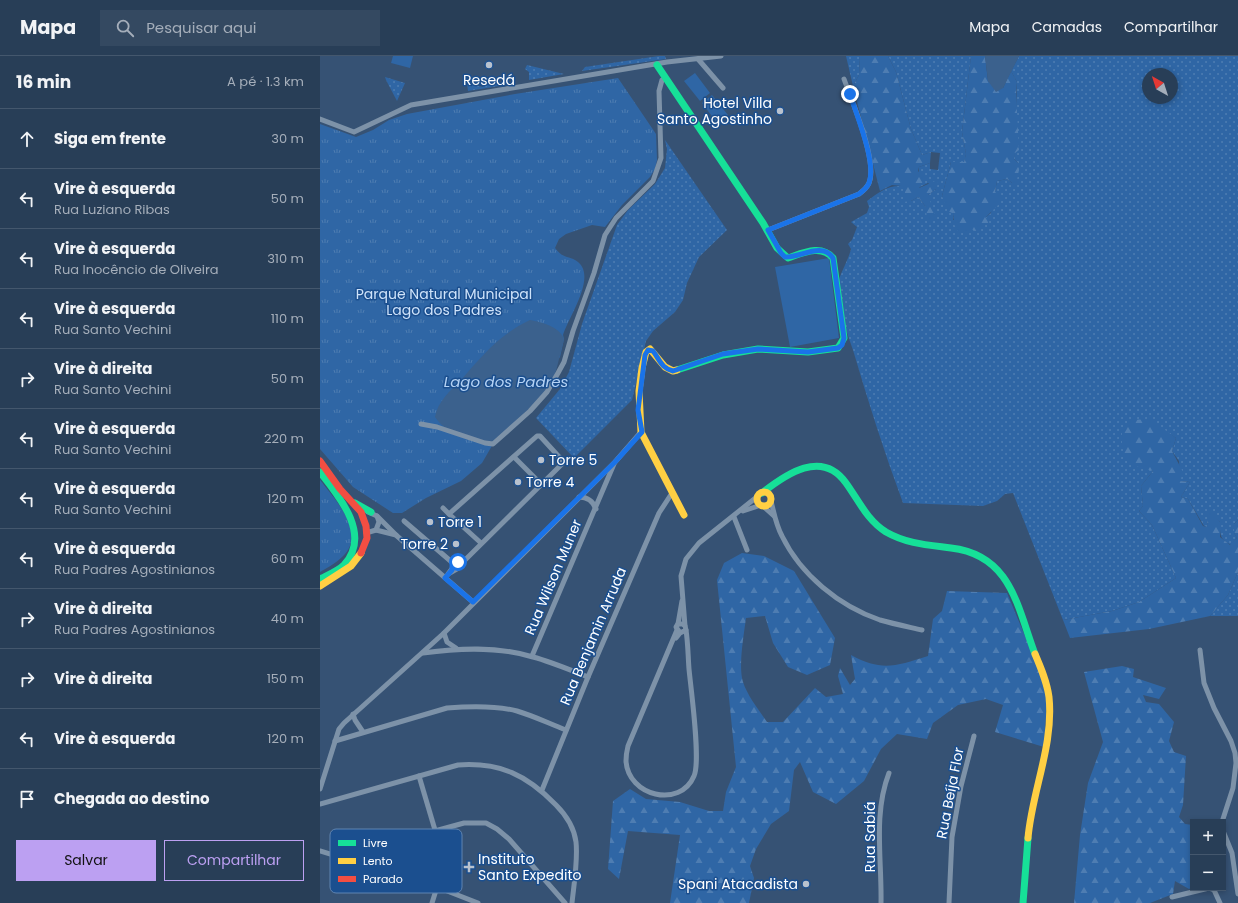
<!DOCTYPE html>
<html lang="pt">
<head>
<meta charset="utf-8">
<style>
	body { margin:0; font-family:Poppins,sans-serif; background:#344961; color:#f1f3f6 }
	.controls { position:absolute; right:12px; bottom:12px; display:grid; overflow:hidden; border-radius:0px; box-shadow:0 2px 6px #0003 }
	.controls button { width:36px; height:36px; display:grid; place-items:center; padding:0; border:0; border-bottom:1px solid #44576d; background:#283e57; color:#f1f3f6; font:20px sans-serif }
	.compass { position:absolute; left:822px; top:12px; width:36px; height:36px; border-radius:50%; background:#283e57; box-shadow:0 2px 6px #0003; rotate:321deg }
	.stop { position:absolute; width:12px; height:12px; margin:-9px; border:3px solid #1a73e8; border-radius:50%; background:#fff }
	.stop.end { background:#1a73e8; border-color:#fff; box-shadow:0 1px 4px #0008 }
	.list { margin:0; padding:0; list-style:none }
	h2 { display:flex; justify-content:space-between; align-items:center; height:52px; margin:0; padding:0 16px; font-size:17px }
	h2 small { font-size:13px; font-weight:400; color:#a5aeba }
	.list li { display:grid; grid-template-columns:26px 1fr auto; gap:12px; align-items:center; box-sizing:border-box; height:60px; padding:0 16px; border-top:1px solid #44576d }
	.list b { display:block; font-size:15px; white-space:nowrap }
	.list p { margin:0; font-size:13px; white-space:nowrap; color:#a5aeba }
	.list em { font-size:13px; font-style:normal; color:#a5aeba }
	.actions { display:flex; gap:8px; padding:12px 16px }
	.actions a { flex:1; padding:9px 0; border:1px solid #bca0f2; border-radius:0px; text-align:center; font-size:14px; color:#bca0f2 }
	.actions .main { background:#bca0f2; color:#111 }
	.icon { flex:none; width:22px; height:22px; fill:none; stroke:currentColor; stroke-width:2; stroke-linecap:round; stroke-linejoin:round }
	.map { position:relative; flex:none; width:918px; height:847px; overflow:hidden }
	header { display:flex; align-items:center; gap:24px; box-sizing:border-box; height:56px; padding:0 20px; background:#283e57; border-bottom:1px solid #44576d }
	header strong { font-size:19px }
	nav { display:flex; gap:22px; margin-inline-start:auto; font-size:14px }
	.search { width:280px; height:36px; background:#344961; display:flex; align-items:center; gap:10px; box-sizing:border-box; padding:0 14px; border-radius:0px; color:#a5aeba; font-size:15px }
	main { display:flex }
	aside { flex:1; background:#283e57 }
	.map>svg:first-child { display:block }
</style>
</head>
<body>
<header>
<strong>Mapa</strong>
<div class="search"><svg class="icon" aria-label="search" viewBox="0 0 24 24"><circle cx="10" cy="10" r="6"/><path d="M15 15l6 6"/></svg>Pesquisar aqui</div>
<nav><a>Mapa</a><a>Camadas</a><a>Compartilhar</a></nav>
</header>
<main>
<aside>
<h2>16 min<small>A pé · 1.3 km</small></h2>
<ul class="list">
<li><svg class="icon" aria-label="ahead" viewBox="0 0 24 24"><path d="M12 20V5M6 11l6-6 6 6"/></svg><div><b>Siga em frente</b></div><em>30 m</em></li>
<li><svg class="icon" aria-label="left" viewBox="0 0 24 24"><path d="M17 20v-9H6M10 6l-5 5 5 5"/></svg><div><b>Vire à esquerda</b><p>Rua Luziano Ribas</p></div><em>50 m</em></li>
<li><svg class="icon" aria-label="left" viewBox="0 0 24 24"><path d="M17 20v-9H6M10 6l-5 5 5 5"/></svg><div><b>Vire à esquerda</b><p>Rua Inocêncio de Oliveira</p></div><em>310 m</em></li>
<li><svg class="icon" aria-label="left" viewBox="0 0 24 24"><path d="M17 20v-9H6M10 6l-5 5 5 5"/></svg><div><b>Vire à esquerda</b><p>Rua Santo Vechini</p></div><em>110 m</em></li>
<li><svg class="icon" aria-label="right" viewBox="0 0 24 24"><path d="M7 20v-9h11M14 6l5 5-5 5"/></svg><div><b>Vire à direita</b><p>Rua Santo Vechini</p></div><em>50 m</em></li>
<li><svg class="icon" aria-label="left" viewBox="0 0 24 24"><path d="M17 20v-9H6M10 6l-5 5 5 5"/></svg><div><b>Vire à esquerda</b><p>Rua Santo Vechini</p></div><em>220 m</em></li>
<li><svg class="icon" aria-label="left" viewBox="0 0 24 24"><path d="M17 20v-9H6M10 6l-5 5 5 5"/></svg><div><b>Vire à esquerda</b><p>Rua Santo Vechini</p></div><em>120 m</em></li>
<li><svg class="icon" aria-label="left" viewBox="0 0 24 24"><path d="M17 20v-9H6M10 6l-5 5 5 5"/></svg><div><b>Vire à esquerda</b><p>Rua Padres Agostinianos</p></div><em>60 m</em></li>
<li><svg class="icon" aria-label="right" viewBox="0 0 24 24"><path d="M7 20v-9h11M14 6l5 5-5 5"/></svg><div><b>Vire à direita</b><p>Rua Padres Agostinianos</p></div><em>40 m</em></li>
<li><svg class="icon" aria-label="right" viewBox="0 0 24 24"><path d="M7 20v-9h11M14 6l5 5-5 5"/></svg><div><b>Vire à direita</b></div><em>150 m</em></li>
<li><svg class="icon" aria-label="left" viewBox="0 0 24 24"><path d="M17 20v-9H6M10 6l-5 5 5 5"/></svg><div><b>Vire à esquerda</b></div><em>120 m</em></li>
<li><svg class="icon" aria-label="arrive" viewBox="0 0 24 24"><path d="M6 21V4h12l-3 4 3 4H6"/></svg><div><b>Chegada ao destino</b></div></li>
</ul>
<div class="actions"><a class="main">Salvar</a><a>Compartilhar</a></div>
</aside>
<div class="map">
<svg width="918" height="847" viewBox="0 0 918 847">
	<defs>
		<pattern id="grass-dots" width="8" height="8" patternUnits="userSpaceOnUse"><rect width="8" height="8" fill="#2f66a5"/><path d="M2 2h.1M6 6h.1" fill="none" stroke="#4e7db2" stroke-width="1.8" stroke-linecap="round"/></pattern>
		<pattern id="forest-firs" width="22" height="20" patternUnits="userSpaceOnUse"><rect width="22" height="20" fill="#2f66a5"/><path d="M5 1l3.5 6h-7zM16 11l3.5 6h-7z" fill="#4e7db2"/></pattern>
		<pattern id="park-tufts" width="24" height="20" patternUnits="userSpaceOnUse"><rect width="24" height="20" fill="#2f66a5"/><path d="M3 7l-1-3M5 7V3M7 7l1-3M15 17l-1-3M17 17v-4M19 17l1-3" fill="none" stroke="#4e7db2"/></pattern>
	</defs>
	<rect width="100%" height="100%" fill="#365274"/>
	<g fill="url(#grass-dots)" fill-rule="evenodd">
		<path d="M339 0H345L346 3 262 15 265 11Z"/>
		<path d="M526 0H540L539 19 533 30Z"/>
		<path d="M568 0H651L642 76 646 98 644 107 631 106 622 140 634 158 633 164 666 161 671 157 677 125 687 123 692 127 698 107 694 103 697 26 691 15 699 0H918V464L914 468V477L917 482 911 489C899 483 900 478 900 466L889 457 887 471 884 470 868 443 861 441 870 426 860 425 859 405 852 395 856 382 848 377 828 412 833 415 821 430 823 450 819 455 832 469 856 522 819 546 792 555 743 564 693 437 685 438 677 445 663 450 583 447C564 396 548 345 533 294 527 276 517 251 517 232 517 223 529 203 531 193L528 188 532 184 537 171 531 166 547 157 549 151 547 145C558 137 567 129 582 130L591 145 598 141 606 151 608 139 616 133 608 127 598 132 599 111 610 107V113L618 114 620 97 611 96 602 99 591 73 576 16ZM828 18H852V42H828Z"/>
		<path d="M207 9 244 18 209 24V16L205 13Z"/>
		<path d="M65 21 85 27 77 45 66 24Z"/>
		<path d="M177 22 179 30 148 35 147 27 163 31 165 26Z"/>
		<path d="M345 84 407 174 379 201 367 227 363 244 355 256 333 275 326 285 312 344 254 402 216 362 240 333 249 316 262 268 297 169 308 154 335 128 345 112 347 93Z"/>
		<path d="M918 516V560H890L908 539Z"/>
	</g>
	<g fill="url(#forest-firs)">
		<path d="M540 0H568L576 16 591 73 602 99 611 96 610 107 599 111 598 115 605 123 599 132 615 125 618 127 616 133 608 139 616 161 612 165H607L606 151 598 141 591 145 583 146 585 136 581 130 572 129 560 135 533 30 539 19Z"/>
		<path d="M651 0H665L668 25 683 32 691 15 697 26 696 38 699 94 695 97 694 103 700 109 696 128 692 127 687 123 677 125 675 136 680 140V147L666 161 669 166 656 175 651 173 644 177H639C634 171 633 165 634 158L628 155 622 140 631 106H644L646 98 642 76Z"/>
		<path d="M830 363 856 382 852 395 863 416 860 425 870 426 861 441 868 443 883 470 887 471 888 457H892L900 466V481L910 489 917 482 914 477V468L918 464V516L908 539 890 560 829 573 750 582 743 564 792 555 819 546 856 522 832 469 819 455 823 450 821 430 833 415 808 408 802 391V375L811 364Z"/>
		<path d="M422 497 444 500 474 515 515 582 510 609 487 619 468 611 453 587 445 560 426 562C424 578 418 611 423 626 428 641 439 654 447 666H463L495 632 506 641 523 638 518 620 520 612 530 629 535 623 531 599C562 616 576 610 608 600L613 563 622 555 627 535 687 537 718 611 727 644 724 691 675 676 683 649 666 643 638 649 613 667 607 683 577 678 561 693 544 725 516 748 493 736 480 706 474 714 469 755 451 768 436 793 430 810 434 822 429 847H350L360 779 308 775 299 823 288 813 293 745 310 733 326 743 360 746 389 755H403L406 736 416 711 397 524 404 507Z"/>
		<path d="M802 610 814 613 813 621 846 632 839 643 823 639 826 646 839 648 854 666 849 685 854 696 866 700 863 749 859 761 865 768 873 769V790H871L873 792V831L869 833 855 825 853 838 830 847H754L760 779 768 727 783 686 764 616Z"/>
	</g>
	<g fill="url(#park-tufts)">
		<path d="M298 22 336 78 337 104 335 113 330 121 302 149 285 171 272 169 246 178 239 183 235 192C244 204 249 199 258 206 277 221 248 262 243 279L244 283 240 301 173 388 162 407 141 425 106 442 82 457H73L33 431 0 393V68L36 81 53 74 69 64 87 58 195 38Z"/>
		<path d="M0 424C14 442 45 475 25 498 19 505 9 511 0 516Z"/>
	</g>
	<g fill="#2f66a5">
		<path d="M73 0H93L90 12 71 7Z"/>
		<path d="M375 17 390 37 380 45 364 25Z"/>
		<path d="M392 39 408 59 397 67 382 47Z"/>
		<path d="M509 202 519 282 470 291 455 211Z"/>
	</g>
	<g fill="#3b618d">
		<path d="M665 0H699L683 32 676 36 668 25Z"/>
		<path d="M210 264C222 266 240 271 244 283L235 319 226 336 173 388C153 382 127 380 115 361 118 345 130 335 141 324 162 300 180 278 210 264Z"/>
	</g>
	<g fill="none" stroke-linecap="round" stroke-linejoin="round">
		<g stroke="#7d92a8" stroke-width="5">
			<path d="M378 3 403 32"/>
			<path d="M0 63 34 76 91 49 347 6 401 0"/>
			<path d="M448 174 539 138C543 135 547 132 549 127 558 106 532 45 524 23"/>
			<path d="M101 368 117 371 165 387 173 388 210 355 227 336 238 317 244 306 253 275 274 217 285 179 296 162 333 125 341 102 339 35 342 24 345 22"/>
			<path d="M194 401 221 428"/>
			<path d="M259 441C268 441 273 445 276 453"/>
			<path d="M451 445C454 457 456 469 462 480 481 519 519 550 560 564 574 568 589 571 602 574"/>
			<path d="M443 450 454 460"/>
			<path d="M123 452 129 458"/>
			<path d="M423 455 441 449"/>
			<path d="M48 456 57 460 77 480 153 546"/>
			<path d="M414 461 427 494"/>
			<path d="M84 465 134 508"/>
			<path d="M56 474 76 479"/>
			<path d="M46 477 56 474 59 466 57 460"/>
			<path d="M137 506H139L142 510 128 518Z"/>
			<path d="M141 508 242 408 241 403 220 380H217L129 458 161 487"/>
			<path d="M358 568 362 545"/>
			<path d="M365 570 361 520 366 503 379 487 438 440"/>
			<path d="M357 574 308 690C307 694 306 700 306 705 308 740 360 753 374 720 381 705 371 634 369 613 368 600 368 587 366 574"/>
			<path d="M124 577 127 586 136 592"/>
			<path d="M356 582 360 577 366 574 365 570 363 568H358L356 571 360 577"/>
			<path d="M880 594 884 627 894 652 911 685 915 697 916 707 913 732 902 766"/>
			<path d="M103 597C139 592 177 590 213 601 232 606 250 614 268 621"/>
			<path d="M212 600 294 408"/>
			<path d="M33 658 35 664 43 676"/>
			<path d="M15 685 127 652C150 650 174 649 197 655 214 660 230 668 246 674"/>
			<path d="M99 720 115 774"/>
			<path d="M0 733 19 673 24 667 124 577 295 406 321 376"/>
			<path d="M222 734 268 621 339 457 352 437"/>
			<path d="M0 748 138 709C180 706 207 719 236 749 246 759 254 771 256 786 258 804 254 828 252 847"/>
			<path d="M903 775 912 797 918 838"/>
			<path d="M0 795 117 831 158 847"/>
			<path d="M20 801 144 767H166L177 773 189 783 245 847"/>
			<path d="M852 841 889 832 894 834 900 847"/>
			<path d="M112 847 117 831"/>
			<path d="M561 847C562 804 553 758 569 717"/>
			<path d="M629 847 632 781 641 730 654 680"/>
		</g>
		<g stroke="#16e098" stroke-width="7">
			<path d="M337 9 443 167 457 192 468 202C483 197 501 188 513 202L524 282 518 292 488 296 438 293 403 299 357 314"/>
			<path d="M0 416C19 440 52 479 24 509 18 515 8 519 0 523"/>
			<path d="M442 437C466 418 502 393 526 427 539 445 547 464 566 476 587 488 608 489 631 492 691 499 697 550 715 598"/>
			<path d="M35 447 51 456"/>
			<path d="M703 847 708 782"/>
		</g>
		<g stroke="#ffcf43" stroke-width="7">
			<path d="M357 314 353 315 345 311 330 293 326 296 322 312 319 335 321 376 364 459"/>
			<circle cx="444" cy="443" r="7"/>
			<path d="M0 530 31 510 41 497"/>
			<path d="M708 782C712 735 734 689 729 641 727 626 721 612 715 598"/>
		</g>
		<path stroke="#f24e42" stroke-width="7" d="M0 405 20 433 41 456 46 470 47 482 41 497"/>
	</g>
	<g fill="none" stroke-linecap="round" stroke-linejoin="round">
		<path stroke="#1a73e8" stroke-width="5" d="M138 506 132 510V514L125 522 153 546 295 406 322 376 318 354 325 299 328 294 333 295C340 304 341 312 353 315L403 298 438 293 488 296 518 292 522 289 524 282 513 202C502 185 480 202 465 201L461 197 448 174 539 138C543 135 547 132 549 127 557 107 536 58 530 38"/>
	</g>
	<g fill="#b9c2ce" stroke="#1b4f8f" stroke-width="1.5">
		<circle cx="169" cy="9" r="4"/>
		<circle cx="460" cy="55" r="4"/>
		<circle cx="221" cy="404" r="4"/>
		<circle cx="198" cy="426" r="4"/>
		<circle cx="110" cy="466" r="4"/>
		<circle cx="136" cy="488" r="4"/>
		<path d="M147 805h4v4h4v4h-4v4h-4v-4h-4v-4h4z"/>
		<circle cx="486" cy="828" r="4"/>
	</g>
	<g text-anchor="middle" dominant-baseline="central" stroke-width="3" stroke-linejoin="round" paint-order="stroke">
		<g font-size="14" fill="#fff" stroke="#1b4f8f" text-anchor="start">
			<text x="169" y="24" text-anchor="middle">Resedá</text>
			<text x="452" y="47" text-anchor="end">Hotel Villa<tspan x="452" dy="16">Santo Agostinho</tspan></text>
			<text x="229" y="404">Torre 5</text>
			<text x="206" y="426">Torre 4</text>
			<text x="118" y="466">Torre 1</text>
			<text x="128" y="488" text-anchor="end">Torre 2</text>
			<text x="158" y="803">Instituto<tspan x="158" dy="16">Santo Expedito</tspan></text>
			<text x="478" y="828" text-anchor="end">Spani Atacadista</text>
		</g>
		<g font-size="14" fill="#cfe3fa" stroke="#1b4f8f">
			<text x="124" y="238">Parque Natural Municipal<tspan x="124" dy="16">Lago dos Padres</tspan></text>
		</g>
		<g font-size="14" fill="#fff" stroke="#1b4f8f">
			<text transform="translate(233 521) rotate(-67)">Rua Wilson Muner</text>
			<text transform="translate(273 580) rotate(-67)">Rua Benjamin Arruda</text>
			<text transform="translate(630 737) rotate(-79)">Rua Beíja Flor</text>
			<text transform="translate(550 781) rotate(-90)">Rua Sabiá</text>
		</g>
		<g font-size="15" font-style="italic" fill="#b5d3f5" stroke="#1b4f8f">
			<text x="186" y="325">Lago dos Padres</text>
		</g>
	</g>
	<rect x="10" y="773" width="132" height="64" rx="6" fill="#1b4f8f" stroke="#5f84b1" stroke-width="1"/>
	<rect x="18" y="784" width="18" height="6" fill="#16e098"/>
	<rect x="18" y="802" width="18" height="6" fill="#ffcf43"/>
	<rect x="18" y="820" width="18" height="6" fill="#f24e42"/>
	<g font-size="11" fill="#fff">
		<text x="43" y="791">Livre</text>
		<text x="43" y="809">Lento</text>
		<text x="43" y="827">Parado</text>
	</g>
</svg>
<div class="controls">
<button>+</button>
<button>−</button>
</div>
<svg class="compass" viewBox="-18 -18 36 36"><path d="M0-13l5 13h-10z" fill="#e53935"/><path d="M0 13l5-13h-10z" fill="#a5aeba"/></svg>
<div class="stop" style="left:138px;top:506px"></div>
<div class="stop end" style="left:530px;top:38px"></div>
</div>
</main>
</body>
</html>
